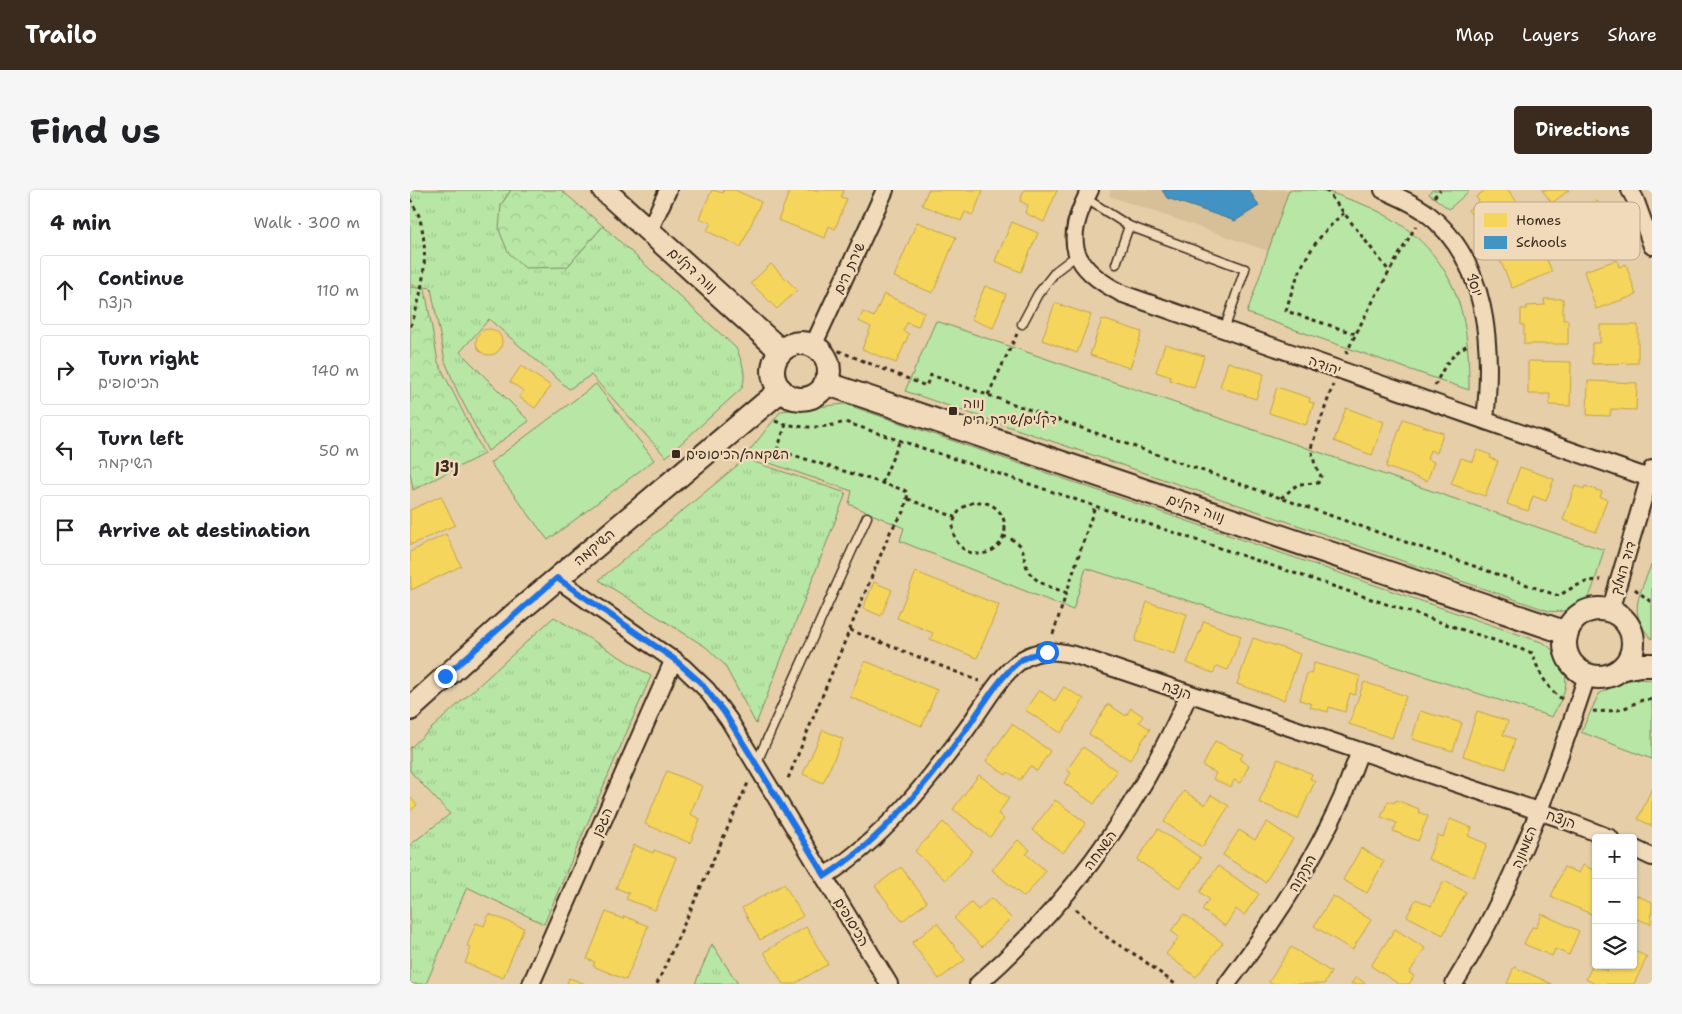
<!DOCTYPE html>
<html lang="en">
<head>
<meta charset="utf-8">
<style>
	body { margin:0; font-family:"Shantell Sans","Playpen Sans Hebrew",sans-serif; background:#f6f6f6; color:#202124 }
	.controls { position:absolute; right:15px; bottom:15px; display:grid; overflow:hidden; border-radius:5px; box-shadow:0 1px 4px #0004 }
	.controls button { width:45px; height:45px; display:grid; place-items:center; padding:0; border:0; border-bottom:1px solid #e0e0e0; background:#fff; color:#202124; font:25px sans-serif }
	.stop { position:absolute; width:15px; height:15px; margin:-11px; border:4px solid #1a73e8; border-radius:50%; background:#fff }
	.stop.end { background:#1a73e8; border-color:#fff; box-shadow:0 1px 5px #0008 }
	.list { margin:0; padding:0; list-style:none }
	h2 { display:flex; justify-content:space-between; align-items:center; height:65px; margin:0; padding:0 20px; font-size:21px }
	h2 small { font-size:16px; font-weight:400; color:#757577 }
	.list li { display:grid; grid-template-columns:32px 1fr auto; gap:15px; align-items:center; box-sizing:border-box; height:70px; margin:0 10px 10px; padding:0 10px; border:1px solid #e0e0e0; border-radius:5px }
	.list b { display:block; font-size:19px; white-space:nowrap }
	.list p { margin:0; font-size:16px; white-space:nowrap; color:#757577 }
	.list em { font-size:16px; font-style:normal; color:#757577 }
	.icon { flex:none; width:28px; height:28px; fill:none; stroke:currentColor; stroke-width:2; stroke-linecap:round; stroke-linejoin:round }
	.map { position:relative; flex:none; width:1242px; height:794px; overflow:hidden; border-radius:5px }
	header { display:flex; align-items:center; gap:30px; box-sizing:border-box; height:70px; padding:0 25px; background:#3b2a1e; color:#fff }
	header strong { font-size:24px }
	nav { display:flex; gap:28px; margin-inline-start:auto; font-size:18px }
	.intro { display:flex; align-items:center; justify-content:space-between; box-sizing:border-box; height:120px; padding:0 30px }
	h1 { margin:0; font-size:35px }
	.button { padding:12px 22px; border-radius:5px; background:#3b2a1e; color:#fff; font-size:18px; font-weight:700 }
	main { display:flex; gap:30px; padding:0 30px }
	aside { flex:1; background:#fff; border-radius:5px; box-shadow:0 1px 4px #0004 }
	.map>svg:first-child { display:block }
</style>
</head>
<body>
<header>
<strong>Trailo</strong>
<nav><a>Map</a><a>Layers</a><a>Share</a></nav>
</header>
<div class="intro"><h1>Find us</h1><a class="button">Directions</a></div>
<main>
<aside>
<h2>4 min<small>Walk · 300 m</small></h2>
<ul class="list">
<li><svg class="icon" aria-label="ahead" viewBox="0 0 24 24"><path d="M12 20V5M6 11l6-6 6 6"/></svg><div><b>Continue</b><p>הנצח</p></div><em>110 m</em></li>
<li><svg class="icon" aria-label="right" viewBox="0 0 24 24"><path d="M7 20v-9h11M14 6l5 5-5 5"/></svg><div><b>Turn right</b><p>הכיסופים</p></div><em>140 m</em></li>
<li><svg class="icon" aria-label="left" viewBox="0 0 24 24"><path d="M17 20v-9H6M10 6l-5 5 5 5"/></svg><div><b>Turn left</b><p>השיקמה</p></div><em>50 m</em></li>
<li><svg class="icon" aria-label="arrive" viewBox="0 0 24 24"><path d="M6 21V4h12l-3 4 3 4H6"/></svg><div><b>Arrive at destination</b></div></li>
</ul>
</aside>
<div class="map">
<svg width="1242" height="794" viewBox="0 0 1242 794">
	<defs>
		<pattern id="grass-tufts" width="24" height="20" patternUnits="userSpaceOnUse" patternTransform="scale(1.25)"><rect width="24" height="20" fill="#b8e7a5"/><path d="M3 7l-1-3M5 7V3M7 7l1-3M15 17l-1-3M17 17v-4M19 17l1-3" fill="none" stroke="#9fc68e"/></pattern>
		<pattern id="forest-crowns" width="20" height="18" patternUnits="userSpaceOnUse" patternTransform="scale(1.25)"><rect width="20" height="18" fill="#b8e7a5"/><path d="M2 6a3 3 0 1 1 6 0M12 15a3 3 0 1 1 6 0" fill="none" stroke="#9fc68e"/></pattern>
	</defs>
	<rect width="100%" height="100%" fill="#e5cea8"/>
	<filter id="ink" filterUnits="userSpaceOnUse"><feTurbulence type="fractalNoise" baseFrequency=".02" numOctaves="2"/><feDisplacementMap in="SourceGraphic" scale="10" xChannelSelector="R" yChannelSelector="G"/><feConvolveMatrix kernelMatrix="1 2 1 2 8 2 1 2 1" color-interpolation-filters="sRGB"/></filter>
	<g filter="url(#ink)">
		<path fill="#d7c098" d="M701 0H879L858 61 699 6Z"/>
		<g fill="url(#grass-tufts)" stroke="#7a8862">
			<path d="M0 0H101L91 15 157 77 193 36 326 158C332 172 337 183 332 198L256 267 181 185 159 199 79 129 50 162 119 231 78 261 48 203 35 171 21 98 0 95Z"/>
			<path d="M335 269 436 303 346 534 314 474 296 457 189 390Z"/>
			<path d="M144 427 241 486 134 734 57 697 16 794H0V655L40 624 0 581V558Z"/>
			<path d="M302 754 328 794H285Z"/>
		</g>
		<g fill="url(#forest-crowns)" stroke="#7a8862">
			<path d="M101 0H151L193 36 157 77 115 78 98 62 89 40 91 15Z"/>
			<path d="M0 97 15 99 28 172 74 264 3 300 0 282Z"/>
		</g>
		<g fill="#b8e7a5" stroke="#7a8862">
			<path d="M879 0C889 0 900 0 909 0 918 1 927 5 935 8 987 24 1030 57 1048 110 1058 139 1059 170 1059 200L837 123Z"/>
			<path d="M1022 0H1060L1039 19 1019 4Z"/>
			<path d="M526 131 1194 360C1190 371 1184 398 1179 406 1171 419 1152 423 1139 421L495 201Z"/>
			<path d="M186 194 244 270 138 350 80 273Z"/>
			<path d="M435 214 1134 453C1147 462 1159 481 1155 498 1153 508 1146 518 1142 527L676 378 663 420 490 351 494 338 439 314 442 301 336 265 371 221Z"/>
			<path d="M1241 375H1242V449C1216 422 1230 405 1241 375Z"/>
			<path d="M1227 489 1242 490V569L1171 542 1189 504 1210 492Z"/>
		</g>
		<g fill="#f6d55c" stroke="#bea249">
			<path d="M302 0 313 3 314 0H325L351 12 331 57 297 41 301 33 289 28Z"/>
			<path d="M380 0H434L431 7 437 9 425 39 419 36 415 48 368 30Z"/>
			<path d="M518 0H573L563 25 555 22 551 31 512 15Z"/>
			<path d="M614 0H647L634 32 615 23 618 15 610 11Z"/>
			<path d="M1075 0H1098L1114 21 1079 48 1058 20 1069 11 1066 7Z"/>
			<path d="M1132 0H1159L1142 13Z"/>
			<path d="M1187 11 1201 38 1176 51 1171 43 1159 49 1150 31Z"/>
			<path d="M507 32 546 47 523 103 484 87Z"/>
			<path d="M602 32 628 43 611 82 585 71Z"/>
			<path d="M1128 48 1142 82 1102 98 1088 65Z"/>
			<path d="M1207 70 1209 77 1216 74 1226 105 1186 119 1174 81Z"/>
			<path d="M361 74 387 100 367 119 341 93Z"/>
			<path d="M575 96 596 104 583 138 561 129Z"/>
			<path d="M474 104 514 122 508 137 497 133 493 141 499 144 486 173 452 159 461 137 449 131 453 122 464 127Z"/>
			<path d="M1134 109H1153V130H1158V154H1114V135H1111V119H1117V116L1135 115Z"/>
			<path d="M645 113 681 125 667 163 632 150Z"/>
			<path d="M692 129 732 142 720 178 680 165Z"/>
			<path d="M1190 135H1228V173L1182 174V153H1190Z"/>
			<circle cx="79" cy="152" r="13"/>
			<path d="M755 154 794 166 784 198 760 190 761 187 746 182Z"/>
			<path d="M1118 171 1161 172 1160 216 1139 215 1140 204H1118Z"/>
			<path d="M818 172 854 184 846 209 810 197Z"/>
			<path d="M111 176 141 196 125 218 109 207 114 201 100 192Z"/>
			<path d="M1178 191 1227 193 1226 220 1201 219 1200 226 1177 225Z"/>
			<path d="M867 197 900 208 899 212 904 213 896 235 859 223Z"/>
			<path d="M936 218 974 232 962 265 924 251Z"/>
			<path d="M993 229 1033 243 1027 263 1020 260 1017 269 1024 272 1017 291 976 277Z"/>
			<path d="M1067 260 1081 265 1080 268 1088 271 1075 306 1041 294 1051 268 1063 272Z"/>
			<path d="M1110 277 1144 289 1136 311 1123 306 1118 321 1097 314Z"/>
			<path d="M1165 296 1174 299 1175 296 1192 302 1190 307 1197 309 1186 342 1153 330Z"/>
			<path d="M31 306 45 335 0 355V320Z"/>
			<path d="M36 344 51 376 1 400 0 362Z"/>
			<path d="M506 382 589 415 567 468 520 449 523 443 487 428Z"/>
			<path d="M464 392 482 400 471 426 453 418Z"/>
			<path d="M737 412 777 424 765 464 725 451Z"/>
			<path d="M794 431 831 446 818 480 807 476 803 483 777 473Z"/>
			<path d="M843 448 890 464 874 510 827 494Z"/>
			<path d="M455 471 527 500 512 536 440 507Z"/>
			<path d="M904 473 950 486 945 505 940 503 935 522 919 517 918 522 900 517 902 514 890 510 897 483 901 484Z"/>
			<path d="M954 492 996 506 982 548 939 534Z"/>
			<path d="M654 497 674 509 651 543 615 520 629 500 645 511Z"/>
			<path d="M698 514 716 526 721 518 733 526 729 532 740 539 720 570 679 544Z"/>
			<path d="M1010 521 1052 533 1043 561 1002 549Z"/>
			<path d="M1067 521 1098 531 1093 545 1105 549 1096 579 1053 566Z"/>
			<path d="M602 534 640 561 627 581 620 576 610 590 598 582 596 585 576 571Z"/>
			<path d="M413 540 433 549 413 593 393 584Z"/>
			<path d="M805 551 833 564 830 570 839 575 830 593 824 590 821 597 803 589 806 583 793 576Z"/>
			<path d="M673 557 707 581 684 614 654 593 661 583 657 580Z"/>
			<path d="M868 569 902 584 900 589 905 591 888 629 849 612Z"/>
			<path d="M257 581 292 596 280 624 290 629 280 653 235 634Z"/>
			<path d="M569 585 599 608 588 624 594 629 580 647 543 619Z"/>
			<path d="M1242 598V636L1228 629Z"/>
			<path d="M774 601 795 615 801 605 819 616 792 657 754 632Z"/>
			<path d="M0 607 7 615 0 621Z"/>
			<path d="M645 610 676 633 653 663 622 640Z"/>
			<path d="M986 610 1009 619 1008 622 1018 626 1008 651 983 641 987 633 971 627 978 611 984 613Z"/>
			<path d="M1040 629 1062 638 1058 646 1077 654 1064 687 1018 669 1028 645 1033 647Z"/>
			<path d="M533 632 563 661 535 690 505 661Z"/>
			<path d="M857 632 883 649 855 692 813 665 829 640 845 650Z"/>
			<path d="M748 639 791 668 770 698 727 670Z"/>
			<path d="M608 650 620 660 616 664 636 681 614 707 582 680Z"/>
			<path d="M224 655 243 663 244 660 266 668 245 720 216 709 219 703 206 698Z"/>
			<path d="M951 658 974 671 957 703 933 690Z"/>
			<path d="M1173 675 1186 681V721L1184 725 1141 707 1154 677 1169 683Z"/>
			<path d="M808 676 849 704 834 725 826 719 815 736 792 720 799 709 790 702Z"/>
			<path d="M491 677 517 712 492 731 465 696Z"/>
			<path d="M1034 691 1056 702 1033 745 997 726 1006 709 1021 716Z"/>
			<path d="M374 694 393 726 350 750 332 718Z"/>
			<path d="M1223 704 1242 712 1241 734 1227 729 1223 738Z"/>
			<path d="M923 706 961 730 942 760 904 736Z"/>
			<path d="M581 708 601 728 572 757 544 728 561 713 568 720Z"/>
			<path d="M196 722 213 729 214 726 238 736 216 790 183 776 185 772 177 769Z"/>
			<path d="M79 724 114 738 93 788 55 773 61 758 57 756 66 733 74 736Z"/>
			<path d="M774 724 813 753 786 787 756 764 769 747 761 741Z"/>
			<path d="M1132 724 1169 741 1159 765 1145 759 1142 766 1114 754 1122 737 1126 738Z"/>
			<path d="M527 733 555 770 529 789 502 753Z"/>
			<path d="M396 737 418 774 384 794H373L354 762Z"/>
			<path d="M985 739 1015 758 999 783 1004 786 999 794H989L961 776Z"/>
			<path d="M881 757 921 782 914 794H861L859 792Z"/>
			<path d="M1223 760 1237 767 1224 794H1185L1176 789 1183 774 1197 781 1200 775H1223Z"/>
			<path d="M1104 777 1142 794H1097Z"/>
			<path d="M946 787 956 794H941Z"/>
			<path d="M159 788 175 794H157Z"/>
		</g>
		<path fill="#4393c3" stroke="#417492" d="M752 0H839L849 16 825 31 757 8Z"/>
		<g fill="none" stroke-linecap="round" stroke-linejoin="round">
			<defs>
				<g id="lane">
					<path d="M675 8 719 36 835 79 814 140"/>
					<path d="M706 74 719 36"/>
					<path d="M612 134 628 104 646 81 667 65"/>
					<path d="M346 574 457 327"/>
				</g>
				<g id="street">
					<path d="M680 0C652 52 661 78 713 104L1239 288"/>
					<path d="M973 0C987 6 1001 12 1014 21 1079 70 1083 157 1075 230"/>
					<path d="M1220 0 1225 9 1242 56"/>
					<path d="M239 41 258 0"/>
					<path d="M403 156 475 0"/>
					<path d="M147 389 273 477 297 500 319 530 479 794"/>
					<path d="M1200 421 1242 279"/>
					<path d="M1223 658 1242 667"/>
					<path d="M415 686C472 650 516 594 556 540 572 518 590 484 613 469 630 458 650 461 668 466L1149 628 1200 648"/>
					<path d="M121 794 264 469"/>
					<path d="M568 794C660 714 730 615 779 504"/>
					<path d="M817 794C861 736 902 675 932 608 938 593 944 577 950 561"/>
					<path d="M1044 794C1103 698 1142 592 1177 486"/>
				</g>
				<g id="secondary">
					<path d="M194 0 371 161"/>
					<circle cx="391" cy="181" r="28"/>
					<path d="M415 193 1157 443"/>
					<circle cx="1189" cy="453" r="34"/>
					<path d="M1214 478 1230 475H1242"/>
					<path d="M0 519 104 425 371 200"/>
				</g>
			</defs>
			<use href="#lane" stroke="#3b2a1e" stroke-width="11"/>
			<use href="#street" stroke="#3b2a1e" stroke-width="20"/>
			<use href="#secondary" stroke="#3b2a1e" stroke-width="26"/>
			<g stroke="#3b2a1e" stroke-width="3" stroke-dasharray="4 4" stroke-linecap="butt">
				<path d="M916 0 979 81"/>
				<path d="M1024 7 1030 0"/>
				<path d="M0 9C3 15 7 21 9 26 20 62 13 104 0 138"/>
				<path d="M934 23C901 51 887 80 876 121L946 144"/>
				<path d="M421 158 516 196 521 185 1149 406C1162 397 1175 390 1191 390"/>
				<path d="M936 164C957 120 981 78 1006 36"/>
				<path d="M1025 196C1032 179 1042 162 1060 154"/>
				<path d="M578 205 607 144"/>
				<path d="M365 231C389 239 412 239 435 232L1122 463C1128 480 1136 498 1152 509"/>
				<path d="M376 234 367 260 494 300 498 303 494 322 481 340 377 591"/>
				<path d="M472 293 490 250"/>
				<path d="M871 308 888 294 908 293 911 286 905 275 901 258 923 195"/>
				<path d="M498 309 545 327"/>
				<circle cx="569" cy="338" r="26"/>
				<path d="M593 346C621 355 609 363 619 382 627 394 644 398 657 403"/>
				<path d="M1225 399 1242 413"/>
				<path d="M440 440 569 491"/>
				<path d="M643 444 685 316"/>
				<path d="M1183 521C1192 522 1202 521 1212 519 1222 516 1232 507 1242 510"/>
				<path d="M666 719 699 749 729 767 765 794"/>
				<path d="M247 794 338 593"/>
			</g>
			<use href="#lane" stroke="#f0dab9" stroke-width="8"/>
			<use href="#street" stroke="#f0dab9" stroke-width="16"/>
			<use href="#secondary" stroke="#f0dab9" stroke-width="22"/>
		</g>
	</g>
	<g fill="none" stroke-linecap="round" stroke-linejoin="round" filter="url(#ink)">
		<path stroke="#1a73e8" stroke-width="6" d="M35 486 147 388 264 469 290 492 314 522 415 686C472 650 515 595 555 541 571 519 585 493 606 474 615 466 625 463 637 462"/>
	</g>
	<g fill="#3b2a1e" stroke="#f0dab9" stroke-width="2">
		<rect x="538" y="216" width="10" height="10" rx="2.5"/>
		<rect x="261" y="259" width="10" height="10" rx="2.5"/>
	</g>
	<g text-anchor="middle" dominant-baseline="central" stroke-width="5" stroke-linejoin="round" paint-order="stroke">
		<g font-size="14" fill="#3b2a1e" stroke="#f0dab9">
			<text transform="translate(439 78) rotate(-65)">שירת הים</text>
			<text transform="translate(283 80) rotate(42)">נווה דקלים</text>
			<text transform="translate(1065 95) rotate(70)">יוסף</text>
			<text transform="translate(915 175) rotate(19)">יהודה</text>
			<text transform="translate(786 318) rotate(19)">נווה דקלים</text>
			<text transform="translate(184 357) rotate(-40)">השיקמה</text>
			<text transform="translate(1213 378) rotate(-73)">דוד המלך</text>
			<text transform="translate(767 500) rotate(19)">הנצח</text>
			<text transform="translate(1151 629) rotate(19)">הנצח</text>
			<text transform="translate(192 632) rotate(-66)">הגפן</text>
			<text transform="translate(1114 657) rotate(-68)">האמונה</text>
			<text transform="translate(690 660) rotate(-54)">השמחה</text>
			<text transform="translate(892 683) rotate(-60)">התקוה</text>
			<text transform="translate(442 732) rotate(59)">הכיסופים</text>
		</g>
		<g font-size="14" fill="#3b2a1e" stroke="#f0dab9" text-anchor="start">
			<text x="553" y="213">נווה<tspan x="553" dy="16">דקלים/שירת הים</tspan></text>
			<text x="276" y="264">השקמה/הכיסופים</text>
		</g>
		<g font-size="16" font-weight="bold" fill="#3b2a1e" stroke="#f0dab9">
			<text x="37" y="276">ניצן</text>
		</g>
	</g>
	<rect x="1064" y="12" width="166" height="58" rx="8" fill="#f0dab9" stroke="#baa58a" stroke-width="1"/>
	<rect x="1074" y="23" width="23" height="14" fill="#f6d55c"/>
	<rect x="1074" y="46" width="23" height="13" fill="#4393c3"/>
	<g font-size="14" fill="#3b2a1e">
		<text x="1106" y="35">Homes</text>
		<text x="1106" y="57">Schools</text>
	</g>
</svg>
<div class="controls">
<button>+</button>
<button>−</button>
<button><svg class="icon" aria-label="layers" viewBox="0 0 24 24"><path d="M12 4l9 5-9 5-9-5zM3 14l9 5 9-5"/></svg></button>
</div>
<div class="stop" style="left:637px;top:462px"></div>
<div class="stop end" style="left:35px;top:486px"></div>
</div>
</main>
</body>
</html>
